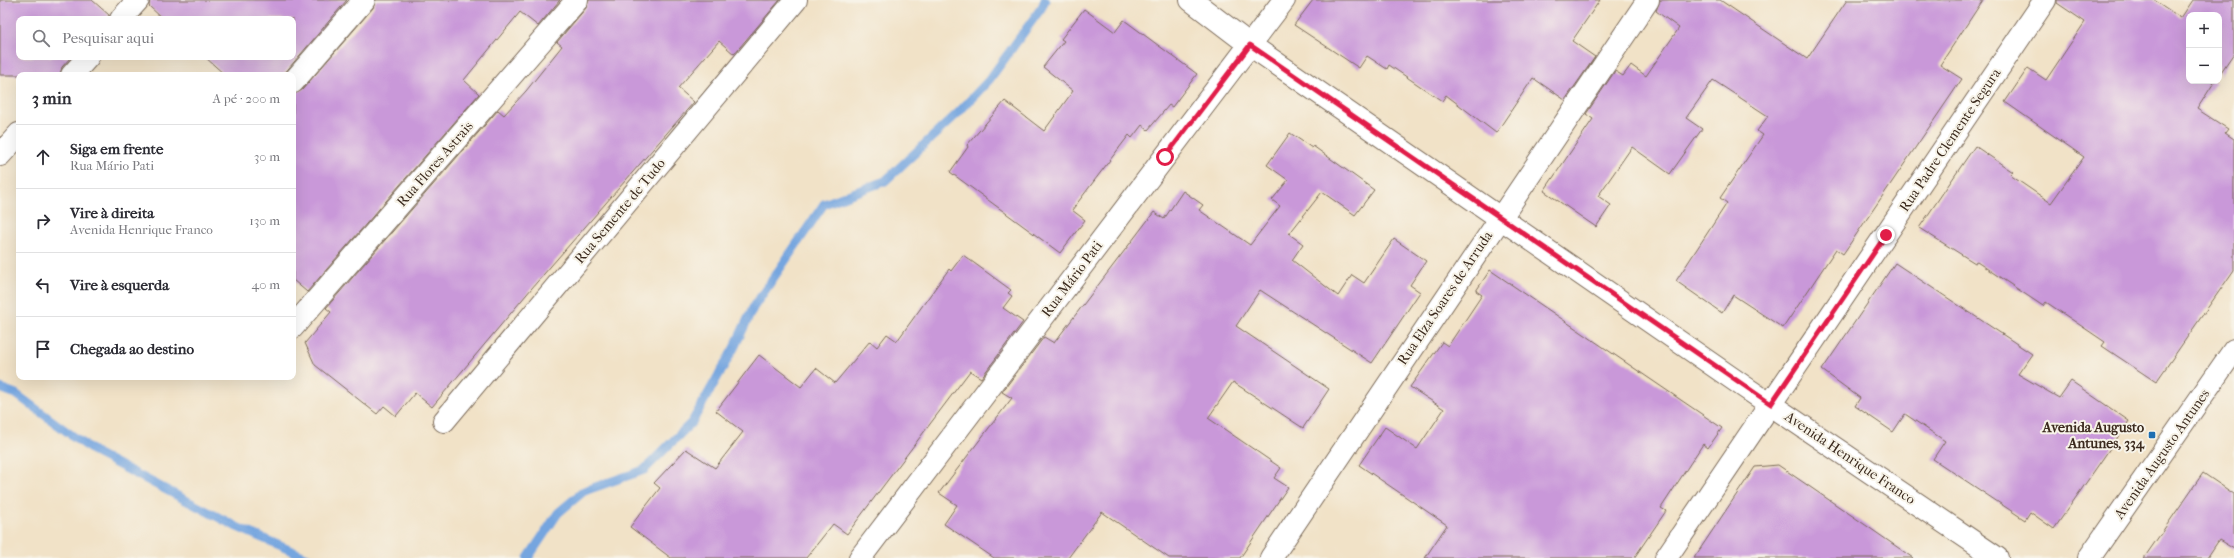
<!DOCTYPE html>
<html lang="pt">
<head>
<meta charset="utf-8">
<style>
	body { margin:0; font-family:"IM FELL French Canon",serif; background:#f7f7f7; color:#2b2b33 }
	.controls { position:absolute; right:12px; top:12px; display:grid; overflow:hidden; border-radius:8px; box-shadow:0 4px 16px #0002 }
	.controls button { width:36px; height:36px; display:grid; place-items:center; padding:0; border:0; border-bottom:1px solid #e1e1e2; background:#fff; color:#2b2b33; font:20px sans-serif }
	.stop { position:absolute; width:12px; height:12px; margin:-9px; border:3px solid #e11d48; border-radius:50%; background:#fff }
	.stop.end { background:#e11d48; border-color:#fff; box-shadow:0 1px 4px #0008 }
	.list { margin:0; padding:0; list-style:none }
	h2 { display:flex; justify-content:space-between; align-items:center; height:52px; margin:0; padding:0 16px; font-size:17px }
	h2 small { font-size:13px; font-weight:400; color:#7c7c81 }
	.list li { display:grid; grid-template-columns:26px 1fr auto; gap:12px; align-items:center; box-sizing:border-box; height:64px; padding:0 16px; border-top:1px solid #e1e1e2 }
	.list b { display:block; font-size:15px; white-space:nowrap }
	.list p { margin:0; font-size:13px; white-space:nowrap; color:#7c7c81 }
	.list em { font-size:13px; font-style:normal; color:#7c7c81 }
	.icon { flex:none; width:22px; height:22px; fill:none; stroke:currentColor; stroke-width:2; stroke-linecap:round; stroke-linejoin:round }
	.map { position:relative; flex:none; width:2234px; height:558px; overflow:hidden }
	.search { position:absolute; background:#fff; box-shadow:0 4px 16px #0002; left:16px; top:16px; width:280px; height:44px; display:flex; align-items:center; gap:10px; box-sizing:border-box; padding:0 14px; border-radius:8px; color:#7c7c81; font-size:15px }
	.panel { position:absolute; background:#fff; box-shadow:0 4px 16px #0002; left:16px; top:72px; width:280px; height:308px; border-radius:8px }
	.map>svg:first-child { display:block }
</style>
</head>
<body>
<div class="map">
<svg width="2234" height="558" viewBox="0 0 2234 558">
	<rect width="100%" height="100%" fill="#f7f3e8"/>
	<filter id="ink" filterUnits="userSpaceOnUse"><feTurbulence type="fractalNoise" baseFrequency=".025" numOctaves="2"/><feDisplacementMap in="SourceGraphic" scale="8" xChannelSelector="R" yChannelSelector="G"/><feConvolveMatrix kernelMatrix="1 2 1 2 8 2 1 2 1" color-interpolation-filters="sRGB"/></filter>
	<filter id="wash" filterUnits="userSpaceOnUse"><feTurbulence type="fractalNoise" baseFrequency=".012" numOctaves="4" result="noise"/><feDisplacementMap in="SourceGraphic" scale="16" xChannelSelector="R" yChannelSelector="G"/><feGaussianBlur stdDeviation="0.9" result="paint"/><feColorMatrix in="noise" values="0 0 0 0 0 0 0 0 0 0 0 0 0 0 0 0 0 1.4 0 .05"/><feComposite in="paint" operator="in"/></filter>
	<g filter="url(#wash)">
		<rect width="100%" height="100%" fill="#f1e2c7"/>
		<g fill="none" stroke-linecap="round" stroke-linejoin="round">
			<g stroke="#74a5df" stroke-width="9">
				<path d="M0 388 16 394 96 453 237 527 308 558"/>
				<path d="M528 558 558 513 584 491 644 470 692 422 734 348 753 308 824 204 885 181 958 113 989 80 1042 7 1045 0"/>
			</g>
		</g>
		<g id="blocks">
			<g fill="#c998d9">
				<path d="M0 0H92L109 15 108 19H19V57H71L62 67 60 75H0Z"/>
				<path d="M150 0H347L283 75H225L205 57H293V19H163L149 6Z"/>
				<path d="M376 0H560L538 26 520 12 464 80 479 94 307 292 293 280V94L302 90 373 8Z"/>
				<path d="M589 0H780L734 54 719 41 678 88 694 102 537 282 432 407 415 393 396 416 384 406 377 414 315 365 305 343 331 312 326 308 498 110 504 115 526 91 562 46 557 42 586 8Z"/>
				<path d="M1313 0H1600L1572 41 1595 57 1565 100 1533 78 1496 133 1446 95 1442 101 1389 65 1387 69 1367 56 1359 68 1294 25Z"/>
				<path d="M1660 0H1720L1807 59 1847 0H1983L1940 65 1962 79 1843 254 1836 249 1783 328 1733 295 1722 313 1676 281 1727 203 1720 198 1763 135 1757 131 1768 116 1713 80 1686 118 1702 129 1670 174 1632 147 1598 196 1611 205 1596 227 1544 191 1593 119 1586 114 1615 71 1623 76 1631 65 1646 76 1679 28 1656 11Z"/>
				<path d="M2057 0H2154L2181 18 2193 0H2234V53L2219 75V15H2189V81H2215L2197 109 2228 129 2225 133 2234 139V270L2156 382 2102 346 2105 342 2046 302 2043 306 1977 262 1975 263 1919 228 1975 146 2013 172 2010 175 2051 203 2084 157 2005 102 2028 68 2046 80 2085 22 2057 3Z"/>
				<path d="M1084 9 1115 32 1124 20 1197 74 1172 107 1169 105 1148 130 1142 125 1132 138 1129 135 1072 210 1085 220 1060 253 950 172 968 147 967 145 1005 101 1044 131 1073 91 1043 67 1064 41 1061 39Z"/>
				<path d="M1290 133 1312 148 1313 146 1374 190 1355 215 1322 192 1289 234 1303 244 1292 260 1338 296 1352 275 1364 283 1394 239 1426 261 1410 285 1420 292 1372 363 1260 290 1236 326 1329 389 1303 428 1233 382 1208 418 1281 468 1274 478 1288 487 1240 558H1169L1102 512 1068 558H994L944 524 957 505 939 493 1012 398 1002 392 1044 337 1054 343 1154 212 1164 219 1183 191 1203 205 1199 210 1250 245 1280 206 1272 200 1288 180 1267 165Z"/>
				<path d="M963 255 1011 290 1008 293 1012 296 1003 308 1023 322 981 378 970 371 847 534 833 524 806 558H671L630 527 660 488 654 483 686 449 715 468 743 432 716 411 759 355 801 387 816 368 835 383 870 341 877 347 887 334 897 341 949 269 951 271Z"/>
				<path d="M1895 263 2032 354 2018 374 2059 398 2071 381 2129 421 2054 529 2030 512 2025 520 1933 459 1945 441 1905 414 1893 432 1855 406 1860 398 1822 370Z"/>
				<path d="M1490 270 1722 428 1708 448 1703 444 1684 473 1661 508 1666 511 1634 558H1425L1447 525 1359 465 1385 427 1417 449 1444 409 1410 387 1442 342 1448 346 1482 295 1476 291Z"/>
				<path d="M1778 465 1851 515 1913 558H1694L1755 467Z"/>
				<path d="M2203 473 2234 494V549L2219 540 2207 558H2144Z"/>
			</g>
		</g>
	</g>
	<g filter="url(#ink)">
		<use href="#blocks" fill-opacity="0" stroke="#7b6a59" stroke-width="1"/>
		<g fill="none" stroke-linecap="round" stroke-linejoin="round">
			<defs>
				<g id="minor">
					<path d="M1191 0 1250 45 1746 388 1997 558"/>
					<path d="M121 19 138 0"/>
					<path d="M72 75 88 57"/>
					<path d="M293 82 364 0"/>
					<path d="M0 155 19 134"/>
					<path d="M293 327 577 0"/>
					<path d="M444 421 796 0"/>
					<path d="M860 558 1284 0"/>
					<path d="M1271 558 1648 0"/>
					<path d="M1666 558 2045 0"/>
					<path d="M2089 558 2234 350"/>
				</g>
			</defs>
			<use href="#minor" stroke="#7b6a59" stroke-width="24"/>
			<use href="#minor" stroke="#fff" stroke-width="22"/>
		</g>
	</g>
	<g fill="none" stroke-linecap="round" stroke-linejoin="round" filter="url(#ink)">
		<path stroke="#e11d48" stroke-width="5" d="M1165 157 1250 45 1771 404 1886 235"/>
	</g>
	<rect fill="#1f6fb2" stroke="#f7f3e8" stroke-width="1.5" x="2148" y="431" width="8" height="8" rx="2"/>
	<g text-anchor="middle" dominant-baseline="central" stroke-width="4" stroke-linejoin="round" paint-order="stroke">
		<g font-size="14" fill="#3b2a1e" stroke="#f7f3e8">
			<text transform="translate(1950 140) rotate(-56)">Rua Padre Clemente Segura</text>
			<text transform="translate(435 164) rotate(-49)">Rua Flores Astrais</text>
			<text transform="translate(620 211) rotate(-50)">Rua Semente de Tudo</text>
			<text transform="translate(1072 279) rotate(-53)">Rua Mário Pati</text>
			<text transform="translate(1445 298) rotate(-56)">Rua Elza Soares de Arruda</text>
			<text transform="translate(2162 454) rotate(-55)">Avenida Augusto Antunes</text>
			<text transform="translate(1850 458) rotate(34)">Avenida Henrique Franco</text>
		</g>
		<g font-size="14" font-weight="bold" fill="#3b2a1e" stroke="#f7f3e8" text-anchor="end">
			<text x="2144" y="427">Avenida Augusto<tspan x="2144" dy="16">Antunes, 334</tspan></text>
		</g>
	</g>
</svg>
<div class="controls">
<button>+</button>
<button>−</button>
</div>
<div class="stop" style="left:1165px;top:157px"></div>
<div class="stop end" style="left:1886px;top:235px"></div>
<div class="search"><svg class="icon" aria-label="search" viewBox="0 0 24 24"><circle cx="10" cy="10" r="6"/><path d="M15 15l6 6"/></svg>Pesquisar aqui</div>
<section class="panel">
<h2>3 min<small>A pé · 200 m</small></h2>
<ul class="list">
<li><svg class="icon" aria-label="ahead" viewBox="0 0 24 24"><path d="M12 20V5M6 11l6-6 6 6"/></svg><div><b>Siga em frente</b><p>Rua Mário Pati</p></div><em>30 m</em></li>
<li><svg class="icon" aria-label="right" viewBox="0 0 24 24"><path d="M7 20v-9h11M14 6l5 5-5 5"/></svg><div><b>Vire à direita</b><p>Avenida Henrique Franco</p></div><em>130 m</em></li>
<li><svg class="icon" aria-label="left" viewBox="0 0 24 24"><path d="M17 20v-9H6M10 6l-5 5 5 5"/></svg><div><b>Vire à esquerda</b></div><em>40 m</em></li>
<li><svg class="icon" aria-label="arrive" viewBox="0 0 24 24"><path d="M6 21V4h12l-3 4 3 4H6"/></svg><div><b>Chegada ao destino</b></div></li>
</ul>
</section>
</div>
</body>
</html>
